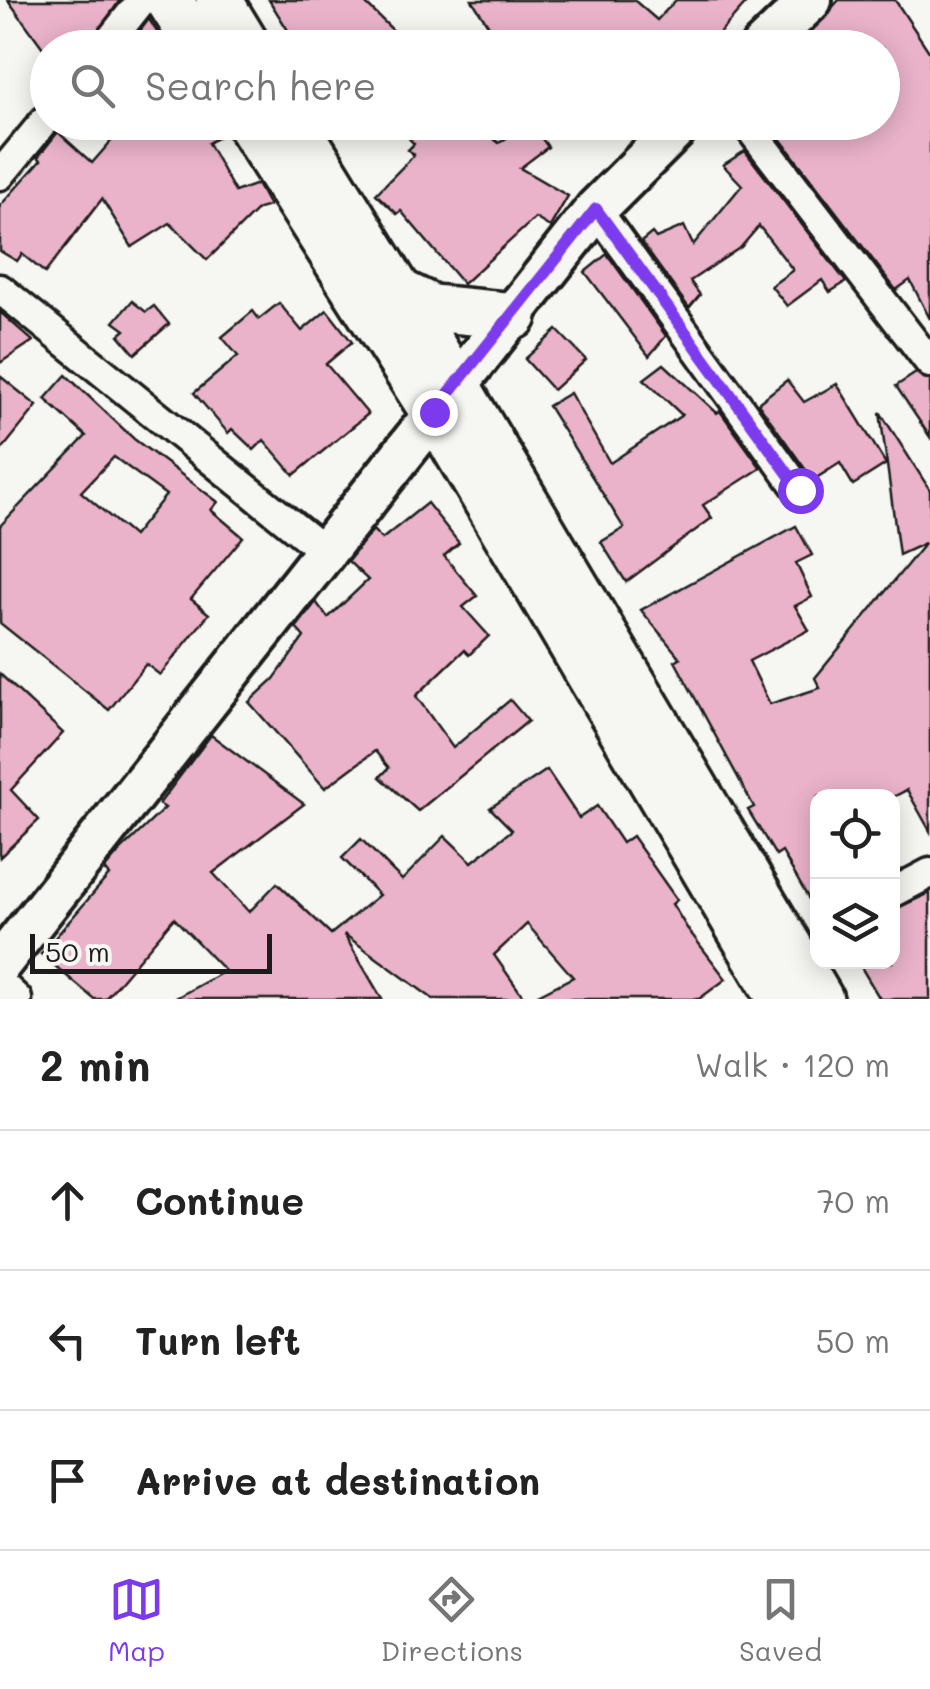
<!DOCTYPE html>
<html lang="en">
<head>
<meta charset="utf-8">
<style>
	body { margin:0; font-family:Mali,sans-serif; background:#f2f2f2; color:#222 }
	.controls { position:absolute; right:30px; bottom:30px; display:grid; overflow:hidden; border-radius:20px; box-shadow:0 5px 25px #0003 }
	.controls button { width:90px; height:90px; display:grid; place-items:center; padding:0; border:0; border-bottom:2px solid #e0e0e0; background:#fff; color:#222; font:50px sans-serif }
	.scale { position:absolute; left:30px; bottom:25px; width:242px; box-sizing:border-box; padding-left:10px; border:5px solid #1c1c1c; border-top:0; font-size:28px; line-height:35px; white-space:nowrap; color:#1c1c1c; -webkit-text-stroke:8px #f6f6f2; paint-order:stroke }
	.stop { position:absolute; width:30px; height:30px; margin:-22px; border:8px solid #7c3aed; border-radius:50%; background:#fff }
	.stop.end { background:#7c3aed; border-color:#fff; box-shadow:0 2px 10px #0008 }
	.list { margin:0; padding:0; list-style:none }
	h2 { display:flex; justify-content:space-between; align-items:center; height:130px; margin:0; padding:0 40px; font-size:42px }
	h2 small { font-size:32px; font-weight:400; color:#767676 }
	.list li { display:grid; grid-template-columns:65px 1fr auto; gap:30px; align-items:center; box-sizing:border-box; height:140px; padding:0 40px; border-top:2px solid #e0e0e0 }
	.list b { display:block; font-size:38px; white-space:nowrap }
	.list em { font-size:32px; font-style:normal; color:#767676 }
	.icon { flex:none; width:55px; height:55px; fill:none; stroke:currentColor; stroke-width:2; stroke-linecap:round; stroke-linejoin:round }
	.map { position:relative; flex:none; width:930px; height:999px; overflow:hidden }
	.search { position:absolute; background:#fff; box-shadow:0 5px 25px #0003; left:30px; right:30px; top:30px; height:110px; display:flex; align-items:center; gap:25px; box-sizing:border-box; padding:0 35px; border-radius:55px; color:#767676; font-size:38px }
	.sheet { height:550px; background:#fff }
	nav { display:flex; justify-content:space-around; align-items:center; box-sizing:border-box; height:140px; border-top:2px solid #e0e0e0; background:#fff; font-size:28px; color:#767676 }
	nav a { display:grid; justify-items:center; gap:5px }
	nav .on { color:#7c3aed }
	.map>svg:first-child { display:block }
</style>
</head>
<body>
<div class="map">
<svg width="930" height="999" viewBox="0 0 930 999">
	<rect width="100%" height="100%" fill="#f6f6f2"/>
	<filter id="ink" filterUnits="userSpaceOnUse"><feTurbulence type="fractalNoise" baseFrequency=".01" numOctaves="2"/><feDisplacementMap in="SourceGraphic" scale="20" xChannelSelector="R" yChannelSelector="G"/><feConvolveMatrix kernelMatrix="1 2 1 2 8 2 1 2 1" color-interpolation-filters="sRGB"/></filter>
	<g filter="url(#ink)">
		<g fill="#eab3ca" stroke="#1c1c1c" stroke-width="2.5" fill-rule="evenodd">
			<path d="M8 0H120L87 48H43Z"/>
			<path d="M269 0H362L411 48H299Z"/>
			<path d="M472 0H634L657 20 676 0H749L706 48H503Z"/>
			<path d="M839 0H895L930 53V319L910 280 896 290 775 132 789 123H833L839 132 856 122H882V48H796Z"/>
			<path d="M149 19 167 48H127Z"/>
			<path d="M128 122H222L225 133 208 143 235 192 257 184 269 206 258 209 207 260 170 223 132 247 102 199 45 273 22 254 17 261 0 251V206L41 160 38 157 58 132 92 163Z"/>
			<path d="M394 122H472L499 143 530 122 548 147 520 168 568 196 550 227 535 218 463 284 401 211 397 214 376 194 414 155 408 150 414 144Z"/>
			<path d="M745 151 846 282 830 292 822 280 787 306 771 286 793 270 759 226 741 247 690 281 700 295 689 308 641 242 652 233 656 238 684 226 693 245 742 185 723 165Z"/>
			<path d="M607 254 666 336 649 356 585 272Z"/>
			<path d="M132 301 146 312 154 306 169 324 135 354 119 335 125 330 114 322Z"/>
			<path d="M279 303 302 331 327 310 352 342 326 364 368 414 294 475 264 440 254 450 232 429 228 433 194 393 238 356 222 337 253 311 259 319Z"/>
			<path d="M0 312 33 341 0 363Z"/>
			<path d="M557 330 586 360 553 390 525 359Z"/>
			<path d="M664 364 717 413 720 411 761 468 703 505 712 518 626 582 601 542 624 528 548 406 570 393 610 463 682 415 644 379Z"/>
			<path d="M916 373 930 380V437L896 386Z"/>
			<path d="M66 375 134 439 218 502 211 510 243 537 191 599 209 614 160 675 146 664 109 710 0 623V526L86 436 45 399ZM114 457 166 495 133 536 81 492Z"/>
			<path d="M0 376 37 406 0 452Z"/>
			<path d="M787 380 804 402 837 384 886 464 853 485 840 463 813 480 758 403Z"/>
			<path d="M880 412 930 490V831L907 790 895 796H818V915L782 852 776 856 748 810 754 807 675 661 680 658 641 610 796 526 812 555 796 563 812 597 795 606 809 630 749 661 770 704 820 688 815 678 925 543 899 555Z"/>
			<path d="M427 503 459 543 444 556 477 596 463 607 489 636 469 655 464 650 416 696 453 748 510 700 528 721 418 811 380 777 389 768 375 751 325 788 249 702 274 679 304 637 296 628 316 602 328 618 368 580 348 561 373 530 382 539Z"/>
			<path d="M0 674 63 733 11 790 39 820 0 857Z"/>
			<path d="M211 735 304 804 213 873 249 912 277 883 331 934 379 895 342 858 361 839 402 880 445 836 472 862 512 830 490 808 547 770 579 818 597 806 622 843 632 836 677 900 672 904 687 928 726 979 699 999H530L573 977 527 924 494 955 525 999H433L344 934 382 999H174L225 971 174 918 105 999H94L41 954 109 875 104 870 121 850 165 808 159 804Z"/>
			<path d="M930 893V999H880L858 962H892V910Z"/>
		</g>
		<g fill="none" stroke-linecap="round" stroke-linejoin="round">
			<defs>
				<g id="minor">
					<path d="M104 48 142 0"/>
					<path d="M745 122 930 363"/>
					<path d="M0 175 48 117"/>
					<path d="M596 209 799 490"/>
					<path d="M0 289 324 551"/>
					<path d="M892 893 930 873"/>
					<path d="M0 983 17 999"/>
				</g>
				<g id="secondary">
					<path d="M761 48 811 0"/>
					<path d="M0 964 596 209 683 122"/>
				</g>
				<g id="primary">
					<path d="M169 0 199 48"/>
					<path d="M219 0 248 48"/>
					<path d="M248 122 443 427 781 999"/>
					<path d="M294 122 457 386 820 999"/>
					<path d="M399 292 432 308 514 316"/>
				</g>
			</defs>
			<use href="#minor" stroke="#1c1c1c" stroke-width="35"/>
			<use href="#secondary" stroke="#1c1c1c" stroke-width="48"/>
			<use href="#primary" stroke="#1c1c1c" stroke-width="52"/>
			<use href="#minor" stroke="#f6f6f2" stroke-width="28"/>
			<use href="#secondary" stroke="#f6f6f2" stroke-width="40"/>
			<use href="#primary" stroke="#f6f6f2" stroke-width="45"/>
		</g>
	</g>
	<g fill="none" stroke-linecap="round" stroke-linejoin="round" filter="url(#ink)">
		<path stroke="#7c3aed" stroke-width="12" d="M434 412 596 209 800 490"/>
	</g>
</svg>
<div class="controls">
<button><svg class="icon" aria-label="locate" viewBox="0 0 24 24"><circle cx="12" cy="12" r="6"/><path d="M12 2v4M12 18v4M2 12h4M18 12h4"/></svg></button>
<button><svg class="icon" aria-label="layers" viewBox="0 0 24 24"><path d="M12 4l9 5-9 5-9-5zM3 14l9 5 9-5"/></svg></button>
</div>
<div class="scale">50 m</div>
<div class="stop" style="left:800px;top:490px"></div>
<div class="stop end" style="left:434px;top:412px"></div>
<div class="search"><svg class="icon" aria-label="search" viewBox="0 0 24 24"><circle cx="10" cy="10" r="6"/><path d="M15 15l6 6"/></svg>Search here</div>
</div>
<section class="sheet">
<h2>2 min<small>Walk · 120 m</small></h2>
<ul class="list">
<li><svg class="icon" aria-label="ahead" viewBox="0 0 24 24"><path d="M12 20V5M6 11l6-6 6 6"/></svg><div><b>Continue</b></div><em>70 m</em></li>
<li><svg class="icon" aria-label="left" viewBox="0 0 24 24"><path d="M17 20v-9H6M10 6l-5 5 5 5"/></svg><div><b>Turn left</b></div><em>50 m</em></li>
<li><svg class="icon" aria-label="arrive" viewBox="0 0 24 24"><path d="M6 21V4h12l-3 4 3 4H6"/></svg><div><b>Arrive at destination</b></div></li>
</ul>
</section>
<nav>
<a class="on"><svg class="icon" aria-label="map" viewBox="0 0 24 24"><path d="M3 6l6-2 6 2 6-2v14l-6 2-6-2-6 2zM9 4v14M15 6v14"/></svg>Map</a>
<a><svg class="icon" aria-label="directions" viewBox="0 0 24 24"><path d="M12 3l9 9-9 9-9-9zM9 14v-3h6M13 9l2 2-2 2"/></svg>Directions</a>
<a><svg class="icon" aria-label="saved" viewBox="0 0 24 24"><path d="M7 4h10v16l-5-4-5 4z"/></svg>Saved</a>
</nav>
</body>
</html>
